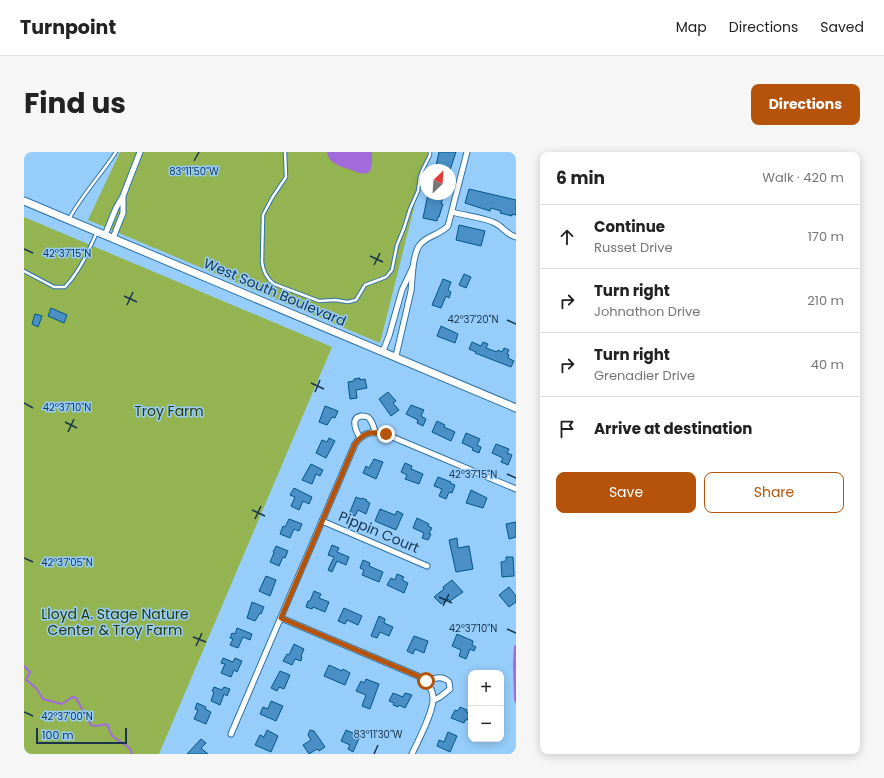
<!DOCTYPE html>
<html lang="en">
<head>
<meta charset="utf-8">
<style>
	body { margin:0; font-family:Poppins,sans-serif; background:#f6f6f6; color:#222 }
	.controls { position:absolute; right:12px; bottom:12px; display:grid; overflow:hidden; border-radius:8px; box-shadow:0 2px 10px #0003 }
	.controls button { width:36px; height:36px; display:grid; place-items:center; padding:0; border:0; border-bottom:1px solid #e0e0e0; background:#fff; color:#222; font:20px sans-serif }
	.compass { position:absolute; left:396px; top:12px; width:36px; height:36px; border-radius:50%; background:#fff; box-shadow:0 2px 10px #0003; rotate:25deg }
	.scale { position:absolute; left:12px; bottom:10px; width:91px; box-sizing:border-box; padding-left:4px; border:2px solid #18354c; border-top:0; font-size:11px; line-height:14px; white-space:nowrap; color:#18354c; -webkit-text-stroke:3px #96cdfb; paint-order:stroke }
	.stop { position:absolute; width:12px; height:12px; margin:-9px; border:3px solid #b45309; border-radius:50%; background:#fff }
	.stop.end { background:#b45309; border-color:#fff; box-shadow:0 1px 4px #0008 }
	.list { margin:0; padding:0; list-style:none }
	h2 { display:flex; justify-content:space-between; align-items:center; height:52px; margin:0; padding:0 16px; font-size:17px }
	h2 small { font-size:13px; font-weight:400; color:#767676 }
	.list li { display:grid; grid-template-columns:26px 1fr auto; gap:12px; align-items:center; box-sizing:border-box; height:64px; padding:0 16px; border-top:1px solid #e0e0e0 }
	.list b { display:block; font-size:15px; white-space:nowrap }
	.list p { margin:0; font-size:13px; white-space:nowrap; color:#767676 }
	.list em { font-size:13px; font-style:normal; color:#767676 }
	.actions { display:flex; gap:8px; padding:12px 16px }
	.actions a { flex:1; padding:9px 0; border:1px solid #b45309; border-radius:8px; text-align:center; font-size:14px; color:#b45309 }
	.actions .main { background:#b45309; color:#fff }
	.icon { flex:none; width:22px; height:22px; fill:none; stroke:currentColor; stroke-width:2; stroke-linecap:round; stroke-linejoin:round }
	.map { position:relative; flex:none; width:492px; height:602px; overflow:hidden; border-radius:8px }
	header { display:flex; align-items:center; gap:24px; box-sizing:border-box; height:56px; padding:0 20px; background:#fff; border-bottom:1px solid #e0e0e0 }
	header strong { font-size:19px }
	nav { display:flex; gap:22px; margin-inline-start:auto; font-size:14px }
	.intro { display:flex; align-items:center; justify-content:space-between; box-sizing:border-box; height:96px; padding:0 24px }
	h1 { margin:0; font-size:28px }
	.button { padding:10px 18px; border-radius:8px; background:#b45309; color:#fff; font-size:14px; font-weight:700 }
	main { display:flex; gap:24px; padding:0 24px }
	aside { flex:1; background:#fff; border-radius:8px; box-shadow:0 2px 10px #0003 }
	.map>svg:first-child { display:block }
</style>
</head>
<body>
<header>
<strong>Turnpoint</strong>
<nav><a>Map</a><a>Directions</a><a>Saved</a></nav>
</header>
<div class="intro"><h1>Find us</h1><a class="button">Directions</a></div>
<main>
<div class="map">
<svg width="492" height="602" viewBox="0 0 492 602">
	<rect width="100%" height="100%" fill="#96cdfb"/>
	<g fill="#94b451">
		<path d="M96 0H404L356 191 64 68Z"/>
		<path d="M0 65 308 195 135 602H0Z"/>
	</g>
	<g fill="#a26bdc">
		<path d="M303 0H348V11L346 20C336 24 333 19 324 17 315 14 305 11 303 0Z"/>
		<path d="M492 493V552L490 548 489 511 490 494Z"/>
	</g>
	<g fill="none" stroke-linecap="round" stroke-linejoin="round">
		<path stroke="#a26bdc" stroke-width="2" d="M0 514 6 520 2 528 12 536 19 547 38 552 48 545 52 546 67 573C72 576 78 571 84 573 85 576 85 579 87 582 93 591 106 591 108 602"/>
	</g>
	<g fill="#4a90c6" stroke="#015688">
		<path d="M415 0H432L426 18H411Z"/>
		<path d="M445 37 492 48V63L488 62V64L476 61 477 59 467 56 466 59 441 51Z"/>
		<path d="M404 42H420L417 52H419L415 65H414L413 69 399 66Z"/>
		<path d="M435 73 461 79 457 94 432 88Z"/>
		<path d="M440 122 447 125 442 136 435 133Z"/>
		<path d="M419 127 427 130 424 138 427 140 425 146 422 144 417 156 408 153Z"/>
		<path d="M27 156 43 163 40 171 24 164Z"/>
		<path d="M11 162 18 164 14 175 8 172Z"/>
		<path d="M417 174 434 182 431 191 413 184Z"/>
		<path d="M448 190 457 194 459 190 464 192 462 196 473 200 474 198 478 200 480 196 485 198 483 202 485 203 484 206 490 209 487 215 451 201 452 200 445 197Z"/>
		<path d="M336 226V228L341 227 343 236 332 238 333 246 326 247 324 230 330 229V227Z"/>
		<path d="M364 240 372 249 369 251 375 258 367 264 355 247Z"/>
		<path d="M387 253 400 258 397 264 402 267 399 274 393 271 394 268 382 262Z"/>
		<path d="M301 254 314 259 311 266 308 265 303 273 295 270Z"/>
		<path d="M413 269 421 273 420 275 431 280 427 289 408 280Z"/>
		<path d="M442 281 456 287 453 293 457 295 455 301 448 298 449 296 438 291Z"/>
		<path d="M305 286 311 289 302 306 292 301 298 288 303 290Z"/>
		<path d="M472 292 485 297 483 301 488 303 484 313 477 310 479 306 468 301Z"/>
		<path d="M350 307 359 310 352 327 339 321 342 314 345 316Z"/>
		<path d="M381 311 388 314 387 317 399 322 395 332 381 327 383 323 377 320Z"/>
		<path d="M287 312 299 318 296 324 292 322 288 332 278 328Z"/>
		<path d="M414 325 427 330 426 331 431 333 428 341 425 340 422 347 415 344 418 337 410 334Z"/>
		<path d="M270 336 288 345 285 352 279 349 275 358 267 354 271 345 266 343Z"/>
		<path d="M447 338 463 346 459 356 442 351Z"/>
		<path d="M332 345 337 347 338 346 343 348 342 349 346 351 342 362 334 358 331 364 327 362 326 360Z"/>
		<path d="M356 357 371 363 373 359 379 362 372 378 351 369Z"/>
		<path d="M393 366 405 372 404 374 408 376 405 381 407 382 404 388 398 386 400 381 389 376Z"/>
		<path d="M265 367 278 372 275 379 270 377 266 386 256 382 259 374 261 375Z"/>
		<path d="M492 370V385L485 387 482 372Z"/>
		<path d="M433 386 434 396 445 394 449 417 432 420 425 388Z"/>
		<path d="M308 393 315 396 313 400 325 405 322 413 313 409 308 420 304 418 310 405 304 403Z"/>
		<path d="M252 394 264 399 261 406 259 405 255 414 246 410 250 401 249 400Z"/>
		<path d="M482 405H489L490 424 478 425 477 410 482 409Z"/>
		<path d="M339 408 346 411 345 414 359 420 355 430 338 423 340 418 336 416Z"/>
		<path d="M373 422 380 425 378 428 384 431 380 441 363 433 367 426 371 428Z"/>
		<path d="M242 424 252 428 246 444 235 439Z"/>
		<path d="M428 428 439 440 426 449 424 447 417 452 410 445 420 437 419 435Z"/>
		<path d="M485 435 492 444V450L485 455 475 443Z"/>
		<path d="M290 439 297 442 295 446 305 450 301 460 289 455 288 457 282 455 284 449H286Z"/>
		<path d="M228 450 240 455 237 462 236 461 231 469 223 466Z"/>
		<path d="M320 456 338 464 334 473 323 468 321 472 314 469Z"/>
		<path d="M355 464 361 467 360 471 369 475 365 484 356 480 353 486 347 484Z"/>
		<path d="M213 476 228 482 226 488 219 485 214 496 206 493 209 487 206 486 208 481 211 482Z"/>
		<path d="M433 482 449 489 448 493 452 495 450 499 446 497 442 507 435 504 437 498 428 494Z"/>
		<path d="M390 484 404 489 400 501 391 497 389 502 383 499Z"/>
		<path d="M270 492 280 497 277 504 278 505 277 509 271 507 268 513 259 509 263 502 265 503Z"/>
		<path d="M199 506 209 510 211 506 218 509 213 520 210 518 207 525 197 521 201 512 197 511Z"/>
		<path d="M305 513 318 519 319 517 326 521 321 533 300 524Z"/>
		<path d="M256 519 266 523 260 537 255 535 253 539 247 536Z"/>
		<path d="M342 527 355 532 346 557 338 554 342 543 332 539 337 529 340 531Z"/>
		<path d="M190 535 198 538 200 535 206 537 203 544 200 542 196 553 187 549 190 540 188 539Z"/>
		<path d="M369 541 379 545 381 541 388 543 381 556 375 553 374 555 369 553 370 551 365 549Z"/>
		<path d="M247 549 259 554 252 569 236 562 239 555 244 557Z"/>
		<path d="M173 551 182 555 181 557 187 560 182 572 170 567 174 558 171 557Z"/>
		<path d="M436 555 443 558 442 560 446 561 443 568H441L440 571 427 566 431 558 434 559Z"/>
		<path d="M243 578 254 584 247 600 231 593 236 583 240 585Z"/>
		<path d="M286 578 290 579 301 595 295 599 293 597 285 602 279 593 287 588 284 583Z"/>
		<path d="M322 578 336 584 329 600 324 597 326 593 317 589Z"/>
		<path d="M424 580 433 584 426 600 413 594 415 588 420 590Z"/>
		<path d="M177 587 182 591 177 596 184 602H163Z"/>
	</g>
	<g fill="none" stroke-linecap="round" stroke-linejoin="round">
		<defs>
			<g id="service">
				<path d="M261 0 262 25 248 46 239 63 238 110C239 119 242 126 250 132L295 149 311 148 324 150 332 148 341 133 362 125 368 118 373 93 380 76 386 57 394 39 396 25 398 19 406 3V0"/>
				<path d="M45 67C58 43 77 23 92 0"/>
				<path d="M0 119 30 135H41C56 119 64 100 73 80"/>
			</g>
			<g id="minor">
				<path d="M428 60C442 64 458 65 471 71 479 75 483 83 492 85"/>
				<path d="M81 83 92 56 99 44 116 0"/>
				<path d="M89 86 99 61V45"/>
				<path d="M389 115C390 109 391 100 395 94 401 84 416 83 424 74L443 0"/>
				<path d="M359 199 365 184 378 138 389 115 387 139 372 204"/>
				<path d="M336 286C332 279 326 266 337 264 340 264 341 264 344 265 348 269 350 275 351 280"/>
				<path d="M298 369 403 414"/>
				<path d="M257 466 394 524C402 529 409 536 409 546 410 559 394 589 388 602"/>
				<path d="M402 529C411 526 418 523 425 530L426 537 416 545 410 548"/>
				<path d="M207 582 331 292C340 280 347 279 361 282L492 337"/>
			</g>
			<path id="secondary" d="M0 49 492 256"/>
		</defs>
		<use href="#service" stroke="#2c73a8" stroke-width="4.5"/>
		<use href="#minor" stroke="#2c73a8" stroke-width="7"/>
		<use href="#secondary" stroke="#2c73a8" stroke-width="9"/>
		<use href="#service" stroke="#fff" stroke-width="2.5"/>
		<use href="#minor" stroke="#fff" stroke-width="5"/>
		<use href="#secondary" stroke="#fff" stroke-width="7"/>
	</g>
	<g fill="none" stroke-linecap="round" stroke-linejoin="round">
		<path stroke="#b45309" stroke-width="5" d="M362 282C347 279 340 280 331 292L257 466 394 524 402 529"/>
	</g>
	<path fill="none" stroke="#18354c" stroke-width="1.5" d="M170 9 175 0M0 97 9 101M346 104 359 110M350 113 356 101M100 144 113 150M103 153 109 140M483 168 492 172M287 231 300 237M291 240 296 228M0 251 9 256M41 270 53 276M44 280 50 267M483 322 492 326M228 358 241 364M231 367 237 354M0 406 9 410M415 445 428 451M419 454 425 442M483 477 492 481M169 485 182 490M172 494 178 481M0 560 9 564M350 602 354 593"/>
	<g text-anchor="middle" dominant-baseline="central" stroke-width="3" stroke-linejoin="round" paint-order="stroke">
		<g font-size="14" fill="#18354c" stroke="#96cdfb">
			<text transform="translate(251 140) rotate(23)">West South Boulevard</text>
			<text transform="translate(355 380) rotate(23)">Pippin Court</text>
		</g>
		<g font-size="14" fill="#2a3900" stroke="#96cdfb">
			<text x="145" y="259">Troy Farm</text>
			<text x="91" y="462">Lloyd A. Stage Nature<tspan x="91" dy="16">Center &amp; Troy Farm</tspan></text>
		</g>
	</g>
	<g font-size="10" text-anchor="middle" fill="#18354c" stroke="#96cdfb" stroke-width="3" stroke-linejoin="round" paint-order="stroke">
		<text x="170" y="23">83°11'50"W</text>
		<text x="43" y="105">42°37'15"N</text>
		<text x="449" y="171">42°37'20"N</text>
		<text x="43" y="259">42°37'10"N</text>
		<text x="449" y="326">42°37'15"N</text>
		<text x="43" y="414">42°37'05"N</text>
		<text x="449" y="480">42°37'10"N</text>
		<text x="43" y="568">42°37'00"N</text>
		<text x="354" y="586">83°11'30"W</text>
	</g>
</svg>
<div class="controls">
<button>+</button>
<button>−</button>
</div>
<svg class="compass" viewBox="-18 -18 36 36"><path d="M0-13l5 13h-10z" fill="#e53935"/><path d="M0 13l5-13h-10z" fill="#767676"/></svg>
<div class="scale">100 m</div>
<div class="stop" style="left:402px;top:529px"></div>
<div class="stop end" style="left:362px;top:282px"></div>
</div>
<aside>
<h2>6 min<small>Walk · 420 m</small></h2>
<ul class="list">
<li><svg class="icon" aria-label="ahead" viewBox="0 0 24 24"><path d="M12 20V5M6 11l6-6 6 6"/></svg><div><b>Continue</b><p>Russet Drive</p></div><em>170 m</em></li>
<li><svg class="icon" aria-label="right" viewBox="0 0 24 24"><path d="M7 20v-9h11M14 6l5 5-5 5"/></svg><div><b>Turn right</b><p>Johnathon Drive</p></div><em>210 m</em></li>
<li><svg class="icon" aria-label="right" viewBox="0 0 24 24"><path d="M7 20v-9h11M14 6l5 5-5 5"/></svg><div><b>Turn right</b><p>Grenadier Drive</p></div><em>40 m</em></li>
<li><svg class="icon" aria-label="arrive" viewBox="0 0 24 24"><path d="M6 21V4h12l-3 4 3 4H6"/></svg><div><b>Arrive at destination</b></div></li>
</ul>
<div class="actions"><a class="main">Save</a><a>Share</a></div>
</aside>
</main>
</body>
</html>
